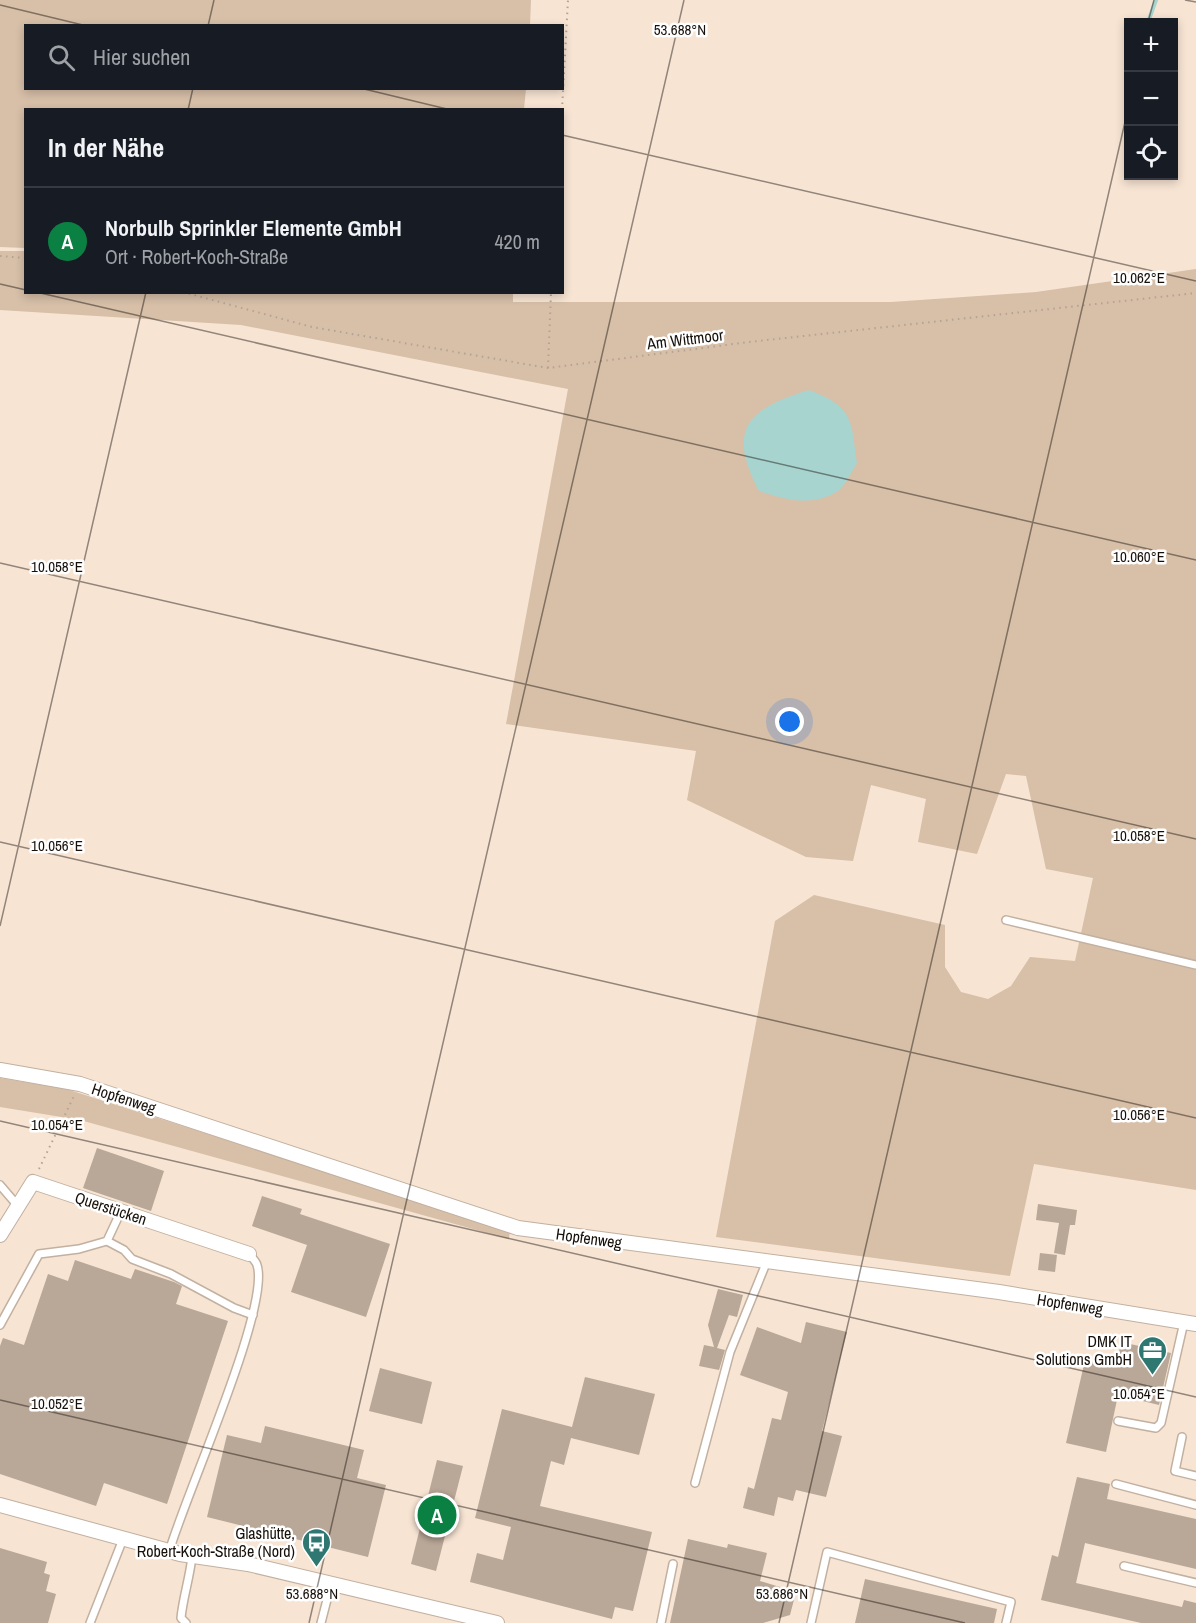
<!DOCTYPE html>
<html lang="de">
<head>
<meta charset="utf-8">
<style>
	body { margin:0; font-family:"Archivo Narrow",sans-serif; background:#20242c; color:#f1f3f6 }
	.controls { position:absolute; right:18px; top:18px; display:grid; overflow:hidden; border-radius:0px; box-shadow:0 3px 9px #0003 }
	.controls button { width:54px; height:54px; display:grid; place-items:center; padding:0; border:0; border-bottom:2px solid #363941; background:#171b24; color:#f1f3f6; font:30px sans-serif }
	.you { position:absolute; left:790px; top:722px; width:21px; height:21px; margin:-15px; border:4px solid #fff; border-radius:50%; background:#1a73e8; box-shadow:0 0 0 9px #1a73e833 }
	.badge { display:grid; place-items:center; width:39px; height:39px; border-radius:50%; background:#0b8043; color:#fff; font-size:20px; font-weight:700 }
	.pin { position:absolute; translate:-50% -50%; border:3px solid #fff; box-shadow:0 2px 6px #0006 }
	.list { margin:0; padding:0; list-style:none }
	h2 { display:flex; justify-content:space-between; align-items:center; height:78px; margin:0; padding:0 24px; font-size:26px }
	h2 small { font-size:20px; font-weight:400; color:#9ea1a6 }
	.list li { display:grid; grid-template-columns:39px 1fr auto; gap:18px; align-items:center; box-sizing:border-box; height:108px; padding:0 24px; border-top:2px solid #363941 }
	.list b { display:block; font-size:22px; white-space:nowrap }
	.list p { margin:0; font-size:20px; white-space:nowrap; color:#9ea1a6 }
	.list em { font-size:20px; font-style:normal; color:#9ea1a6 }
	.icon { flex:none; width:33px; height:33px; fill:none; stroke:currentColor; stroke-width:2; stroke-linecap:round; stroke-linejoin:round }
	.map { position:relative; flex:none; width:1196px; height:1623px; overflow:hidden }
	.search { position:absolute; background:#171b24; box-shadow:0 3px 9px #0003; left:24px; top:24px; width:540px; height:66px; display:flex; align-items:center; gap:15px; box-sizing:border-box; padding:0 21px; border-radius:0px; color:#9ea1a6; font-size:22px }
	.panel { position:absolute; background:#171b24; box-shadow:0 3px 9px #0003; left:24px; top:108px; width:540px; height:186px; border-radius:0px }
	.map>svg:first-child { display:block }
</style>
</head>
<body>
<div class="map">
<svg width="1196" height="1623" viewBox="0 0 1196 1623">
	<rect width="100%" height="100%" fill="#f7e4d3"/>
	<g fill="#d7bfa8">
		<path d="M0 0H531L530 25 26 26V88L526 89 524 109 26 110 25 248 0 247Z"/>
		<path d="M0 251H25L26 292H513V302H891L1036 292 1196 269V1190L1034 1164 1010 1276 716 1237 775 921 814 895 945 925V967L961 992 988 999 1011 986 1030 957 1075 961 1093 878 1046 869 1026 776 1006 774 977 854 918 842 926 799 871 785 853 861 806 857 687 800 696 751 506 724 568 389 241 325 0 310Z"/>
		<path d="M0 1078 66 1089 510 1230 509 1239 80 1120 0 1107Z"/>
	</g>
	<path fill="#a8d4cf" d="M809 390C854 407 851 420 857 463 852 471 845 486 838 491 812 507 786 500 759 491 726 428 748 409 809 390Z"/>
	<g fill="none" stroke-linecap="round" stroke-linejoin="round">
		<path stroke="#a8d4cf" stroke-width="4" d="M1148 22 1156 0"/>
	</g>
	<g fill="#b9a797">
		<path d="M97 1148 164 1171 151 1211 83 1188Z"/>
		<path d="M262 1196 302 1209 300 1214 390 1244 366 1317 291 1292 307 1245 252 1226Z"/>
		<path d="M1038 1204 1077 1210 1075 1225H1070L1065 1255 1054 1253 1059 1223 1036 1220Z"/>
		<path d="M1040 1253 1057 1255 1055 1272 1038 1270Z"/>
		<path d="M75 1260 131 1279 135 1269 174 1282 182 1286 176 1304 228 1321 167 1504 104 1483 96 1506 0 1474V1346L3 1338 24 1345 48 1274 68 1281Z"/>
		<path d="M718 1289 743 1295 737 1317 729 1315 717 1348 725 1350 719 1370 699 1366 704 1345 714 1347 708 1325Z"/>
		<path d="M806 1322 847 1332 822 1431 842 1436 826 1497 796 1490 793 1501 778 1497 774 1516 743 1508 748 1487 754 1489 772 1418 781 1420 788 1392 740 1375 757 1327 801 1343Z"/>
		<path d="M1121 1342 1171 1353 1159 1405 1118 1395 1106 1452 1066 1443 1085 1360 1116 1367Z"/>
		<path d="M380 1368 432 1382 422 1424 369 1411Z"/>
		<path d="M585 1377 655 1394 639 1455 571 1438 564 1465 551 1461 540 1506 652 1532 633 1611 615 1607 612 1619 470 1582 477 1553 503 1560 511 1527 475 1518 502 1409 572 1427Z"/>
		<path d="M265 1426 364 1450 357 1478 386 1485 368 1557 207 1517 227 1435 261 1443Z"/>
		<path d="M437 1460 463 1466 436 1571 411 1564Z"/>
		<path d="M1077 1477 1110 1484 1107 1499 1196 1519V1569L1085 1543 1076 1583 1182 1607 1184 1600 1196 1603V1623H1141L1041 1600 1052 1555 1058 1557Z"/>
		<path d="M688 1539 727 1548 728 1544 767 1553 760 1581 796 1592 790 1615 763 1623H670Z"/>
		<path d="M0 1548 47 1562 44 1573 50 1575 46 1591 56 1594 48 1623H0Z"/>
		<path d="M865 1579 997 1609 994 1623H855Z"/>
	</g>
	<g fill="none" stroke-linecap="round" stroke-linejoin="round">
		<defs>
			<g id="lane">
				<path d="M1006 920 1196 965"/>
				<path d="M0 1185 18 1206"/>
				<path d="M107 1241 124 1250 132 1259 171 1274 234 1308 253 1315"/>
				<path d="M0 1325 39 1254 79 1249 107 1241 121 1211"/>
				<path d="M1118 1421 1156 1428 1161 1423 1184 1322"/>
				<path d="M1182 1437 1175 1471 1196 1476"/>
				<path d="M695 1483 730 1352 767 1261"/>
				<path d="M1116 1484 1196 1505"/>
				<path d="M169 1552C184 1498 271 1307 257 1265 256 1261 251 1257 249 1254"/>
				<path d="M1124 1566 1196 1583"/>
				<path d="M90 1623 123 1539"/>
				<path d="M186 1623 181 1618C183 1597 190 1577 192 1556"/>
				<path d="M321 1623 331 1584"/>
				<path d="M661 1623 673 1564"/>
				<path d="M811 1623 827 1552 1011 1602 1006 1623"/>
			</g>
			<g id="street">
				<path d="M0 1070 80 1084 518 1228 999 1292 1196 1324"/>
				<path d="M0 1235 33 1182 249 1254"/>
				<path d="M0 1505 180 1554 248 1564 497 1623"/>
			</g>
		</defs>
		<use href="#lane" stroke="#c2b0a0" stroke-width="10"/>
		<use href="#street" stroke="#c2b0a0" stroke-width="16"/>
		<g stroke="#b2a395" stroke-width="2" stroke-dasharray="1.5 4.5" stroke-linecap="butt">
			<path d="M562 110 568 0"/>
			<path d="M0 256 26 258"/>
			<path d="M183 292 312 327 548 368 749 342 1196 293"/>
			<path d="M548 368 551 292"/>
			<path d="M39 1169 74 1096"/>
		</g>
		<use href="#lane" stroke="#fff" stroke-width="7"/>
		<use href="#street" stroke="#fff" stroke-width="14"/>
	</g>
	<path fill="none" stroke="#17100a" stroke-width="1.5" stroke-opacity="0.45" d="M1185 0 1196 2M0 5 87 26M1148 22 1154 0M208 26 214 0M360 88 451 110M188 110 193 88M562 135 1196 281M0 284 26 290M36 292 1196 560M0 563 1196 839M0 842 1196 1118M0 926 146 292M0 1121 1196 1397M0 1400 965 1623M309 1623 684 0M779 1623 1128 109"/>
	<defs>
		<symbol id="office-pin" viewBox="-11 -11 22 30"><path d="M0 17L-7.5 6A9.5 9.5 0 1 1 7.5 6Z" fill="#2f7771" stroke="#fff"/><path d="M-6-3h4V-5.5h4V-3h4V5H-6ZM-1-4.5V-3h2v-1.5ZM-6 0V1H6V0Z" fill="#fff"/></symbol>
		<symbol id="bus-pin" viewBox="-11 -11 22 30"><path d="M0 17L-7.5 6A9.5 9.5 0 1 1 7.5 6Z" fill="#2f7771" stroke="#fff"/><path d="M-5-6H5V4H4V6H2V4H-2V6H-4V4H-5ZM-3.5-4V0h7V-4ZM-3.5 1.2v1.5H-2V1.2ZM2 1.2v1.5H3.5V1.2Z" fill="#fff"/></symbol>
	</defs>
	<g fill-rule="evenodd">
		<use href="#office-pin" x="1136" y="1334" width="33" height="45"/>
		<use href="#bus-pin" x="300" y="1526" width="33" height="45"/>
	</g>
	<g text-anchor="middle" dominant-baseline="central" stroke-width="5" stroke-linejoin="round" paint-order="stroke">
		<g font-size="16" fill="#17100a" stroke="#fff">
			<text transform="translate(685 339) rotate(-7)">Am Wittmoor</text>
			<text transform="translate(124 1098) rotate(18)">Hopfenweg</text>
			<text transform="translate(111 1208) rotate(18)">Querstücken</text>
			<text transform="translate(589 1238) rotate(8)">Hopfenweg</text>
			<text transform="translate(1070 1304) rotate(9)">Hopfenweg</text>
		</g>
		<g font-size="16" fill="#17100a" stroke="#fff" text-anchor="end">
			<text x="1132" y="1341">DMK IT<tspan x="1132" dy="18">Solutions GmbH</tspan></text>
			<text x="295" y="1533">Glashütte,<tspan x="295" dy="18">Robert-Koch-Straße (Nord)</tspan></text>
		</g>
	</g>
	<g font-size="15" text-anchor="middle" fill="#17100a" stroke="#fff" stroke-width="5" stroke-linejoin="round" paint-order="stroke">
		<text x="680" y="35">53.688°N</text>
		<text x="1139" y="283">10.062°E</text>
		<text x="1139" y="562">10.060°E</text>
		<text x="57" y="572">10.058°E</text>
		<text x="1139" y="841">10.058°E</text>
		<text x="57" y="851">10.056°E</text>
		<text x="1139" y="1120">10.056°E</text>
		<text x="57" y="1130">10.054°E</text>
		<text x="1139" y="1399">10.054°E</text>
		<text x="57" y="1409">10.052°E</text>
		<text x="312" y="1599">53.688°N</text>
		<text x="782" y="1599">53.686°N</text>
	</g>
</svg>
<div class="controls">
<button>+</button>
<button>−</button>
<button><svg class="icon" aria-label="locate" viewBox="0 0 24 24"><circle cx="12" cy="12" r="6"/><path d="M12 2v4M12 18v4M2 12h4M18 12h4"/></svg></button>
</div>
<div class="you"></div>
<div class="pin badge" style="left:437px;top:1515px">A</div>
<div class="search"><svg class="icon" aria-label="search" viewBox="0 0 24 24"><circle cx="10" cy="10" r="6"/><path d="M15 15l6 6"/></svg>Hier suchen</div>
<section class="panel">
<h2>In der Nähe<small></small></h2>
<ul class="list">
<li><span class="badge">A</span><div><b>Norbulb Sprinkler Elemente GmbH</b><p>Ort · Robert-Koch-Straße</p></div><em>420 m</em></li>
</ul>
</section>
</div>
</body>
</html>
